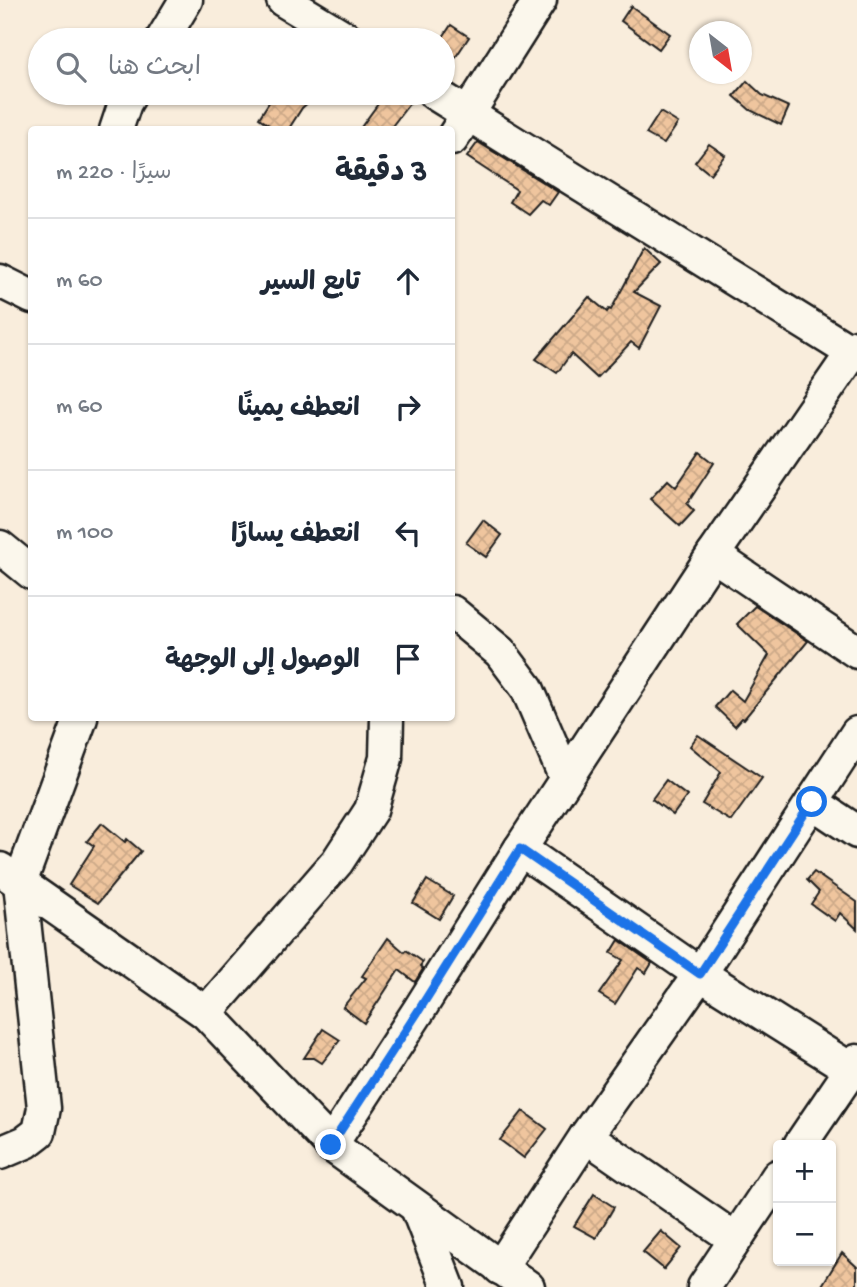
<!DOCTYPE html>
<html lang="ar">
<head>
<meta charset="utf-8">
<style>
	body { margin:0; font-family:"Gochi Hand","Playpen Sans Arabic",sans-serif; background:#f2f2f3; color:#1f2937; direction:rtl }
	.controls { position:absolute; right:21px; bottom:21px; display:grid; overflow:hidden; border-radius:7px; box-shadow:0 2px 5px #0004 }
	.controls button { width:63px; height:63px; display:grid; place-items:center; padding:0; border:0; border-bottom:2px solid #e0e1e3; background:#fff; color:#1f2937; font:35px sans-serif }
	.compass { position:absolute; left:689px; top:21px; width:63px; height:63px; border-radius:50%; background:#fff; box-shadow:0 2px 5px #0004; rotate:149deg }
	.stop { position:absolute; width:21px; height:21px; margin:-16px; border:5px solid #1a73e8; border-radius:50%; background:#fff }
	.stop.end { background:#1a73e8; border-color:#fff; box-shadow:0 2px 7px #0008 }
	.list { margin:0; padding:0; list-style:none }
	h2 { display:flex; justify-content:space-between; align-items:center; height:91px; margin:0; padding:0 28px; font-size:30px }
	h2 small { font-size:23px; font-weight:400; color:#747a83 }
	.list li { display:grid; grid-template-columns:46px 1fr auto; gap:21px; align-items:center; box-sizing:border-box; height:126px; padding:0 28px; border-top:2px solid #e0e1e3 }
	.list b { display:block; font-size:26px; white-space:nowrap }
	.list em { font-size:23px; font-style:normal; color:#747a83 }
	.icon { flex:none; width:38px; height:38px; fill:none; stroke:currentColor; stroke-width:2; stroke-linecap:round; stroke-linejoin:round }
	.map { position:relative; flex:none; width:857px; height:1287px; overflow:hidden; direction:ltr }
	.search { position:absolute; background:#fff; box-shadow:0 2px 5px #0004; left:28px; top:28px; width:427px; height:77px; display:flex; align-items:center; gap:18px; box-sizing:border-box; padding:0 24px; border-radius:38px; color:#747a83; font-size:26px }
	.panel { position:absolute; background:#fff; box-shadow:0 2px 5px #0004; left:28px; top:126px; width:427px; height:595px; border-radius:7px; direction:rtl }
	.map>svg:first-child { display:block }
</style>
</head>
<body>
<div class="map">
<svg width="857" height="1287" viewBox="0 0 857 1287">
	<defs>
		<pattern id="building-cross-hatch" width="8" height="8" patternUnits="userSpaceOnUse" patternTransform="scale(1.75)"><rect width="8" height="8" fill="#efc59e"/><path d="M0 0l8 8M0 8l8-8" fill="none" stroke="#cca988"/></pattern>
	</defs>
	<rect width="100%" height="100%" fill="#f9eddc"/>
	<filter id="ink" filterUnits="userSpaceOnUse"><feTurbulence type="fractalNoise" baseFrequency=".0143" numOctaves="2"/><feDisplacementMap in="SourceGraphic" scale="14" xChannelSelector="R" yChannelSelector="G"/><feConvolveMatrix kernelMatrix="1 2 1 2 8 2 1 2 1" color-interpolation-filters="sRGB"/></filter>
	<g filter="url(#ink)">
		<g fill="url(#building-cross-hatch)" stroke="#1c1c1c" stroke-width="2">
			<path d="M631 6 670 34 659 49 621 21Z"/>
			<path d="M451 25 469 37 443 76V37Z"/>
			<path d="M747 81 762 95 789 107 781 125 750 110 734 96Z"/>
			<path d="M275 93H319L302 108 288 130H276L259 118Z"/>
			<path d="M386 93H416V95L389 130H359Z"/>
			<path d="M660 112 678 123 664 144 646 134Z"/>
			<path d="M478 142 558 192 549 205 541 200 528 214 510 202 517 190 467 157Z"/>
			<path d="M709 144 725 155 710 174 695 162Z"/>
			<path d="M644 248 661 264 634 292 661 306 639 348 631 342 597 378 571 354 557 373 536 359 589 297 607 312 609 309 611 310Z"/>
			<path d="M700 452 714 463 687 504 694 511 680 526 650 499 668 480 676 487Z"/>
			<path d="M483 520 502 535 486 557 466 543Z"/>
			<path d="M755 606 808 641 744 719 742 718 735 726 715 707 730 690 743 701 769 655 737 624Z"/>
			<path d="M698 735 762 778 731 821 702 804 721 772 690 746Z"/>
			<path d="M666 780 687 796 673 815 652 799Z"/>
			<path d="M102 823 125 842 127 839 141 851 98 903 69 885 94 846 87 841Z"/>
			<path d="M814 872 857 902V929L840 913 835 921 811 904 819 892 807 880Z"/>
			<path d="M427 880 453 896 439 919 413 903Z"/>
			<path d="M388 938 404 952 406 950 423 962 420 966 423 969 415 982 399 970 364 1023 343 1007 366 978 362 976Z"/>
			<path d="M619 940 652 963 646 973 638 968 615 1004 599 994 623 960 611 953Z"/>
			<path d="M323 1029 340 1040 322 1063 314 1058H304Z"/>
			<path d="M523 1111 547 1129 524 1158 500 1140Z"/>
			<path d="M594 1194 614 1207 596 1238 574 1226Z"/>
			<path d="M661 1231 681 1248 664 1269 643 1252Z"/>
			<path d="M842 1253 857 1267V1287H821Z"/>
		</g>
		<g fill="none" stroke-linecap="round" stroke-linejoin="round">
			<defs>
				<g id="minor">
					<path d="M283 0 349 40"/>
					<path d="M162 40 186 0"/>
					<path d="M434 93 853 353"/>
					<path d="M116 130 125 103 131 93"/>
					<path d="M452 139 540 0"/>
					<path d="M0 281 32 297"/>
					<path d="M0 547 32 573"/>
					<path d="M713 555 857 652"/>
					<path d="M452 612 500 652 527 688 566 779"/>
					<path d="M812 802 857 832"/>
					<path d="M520 849 700 974 857 1073"/>
					<path d="M0 869 206 1013 331 1145 528 1287"/>
					<path d="M206 1013 337 862 371 810 386 758 387 718"/>
					<path d="M586 1136 735 1239"/>
					<path d="M331 1145 419 1010 520 849 713 555 857 346"/>
					<path d="M800 1145 857 1061"/>
					<path d="M0 1153 26 1142 39 1132 44 1108 20 883 81 718"/>
					<path d="M417 1208 448 1287"/>
					<path d="M500 1268 586 1136 700 974 857 733"/>
					<path d="M704 1287 778 1176"/>
				</g>
			</defs>
			<use href="#minor" stroke="#1c1c1c" stroke-width="37"/>
			<use href="#minor" stroke="#fbf7ec" stroke-width="32"/>
		</g>
	</g>
	<g fill="none" stroke-linecap="round" stroke-linejoin="round" filter="url(#ink)">
		<path stroke="#1a73e8" stroke-width="9" d="M331 1145 419 1010 520 849 700 974 812 802"/>
	</g>
</svg>
<div class="controls">
<button>+</button>
<button>−</button>
</div>
<svg class="compass" viewBox="-18 -18 36 36"><path d="M0-13l5 13h-10z" fill="#e53935"/><path d="M0 13l5-13h-10z" fill="#747a83"/></svg>
<div class="stop" style="left:812px;top:802px"></div>
<div class="stop end" style="left:331px;top:1145px"></div>
<div class="search"><svg class="icon" aria-label="search" viewBox="0 0 24 24"><circle cx="10" cy="10" r="6"/><path d="M15 15l6 6"/></svg>ابحث هنا</div>
<section class="panel">
<h2>3 دقيقة<small>سيرًا · 220 m</small></h2>
<ul class="list">
<li><svg class="icon" aria-label="ahead" viewBox="0 0 24 24"><path d="M12 20V5M6 11l6-6 6 6"/></svg><div><b>تابع السير</b></div><em>60 m</em></li>
<li><svg class="icon" aria-label="right" viewBox="0 0 24 24"><path d="M7 20v-9h11M14 6l5 5-5 5"/></svg><div><b>انعطف يمينًا</b></div><em>60 m</em></li>
<li><svg class="icon" aria-label="left" viewBox="0 0 24 24"><path d="M17 20v-9H6M10 6l-5 5 5 5"/></svg><div><b>انعطف يسارًا</b></div><em>100 m</em></li>
<li><svg class="icon" aria-label="arrive" viewBox="0 0 24 24"><path d="M6 21V4h12l-3 4 3 4H6"/></svg><div><b>الوصول إلى الوجهة</b></div></li>
</ul>
</section>
</div>
</body>
</html>
